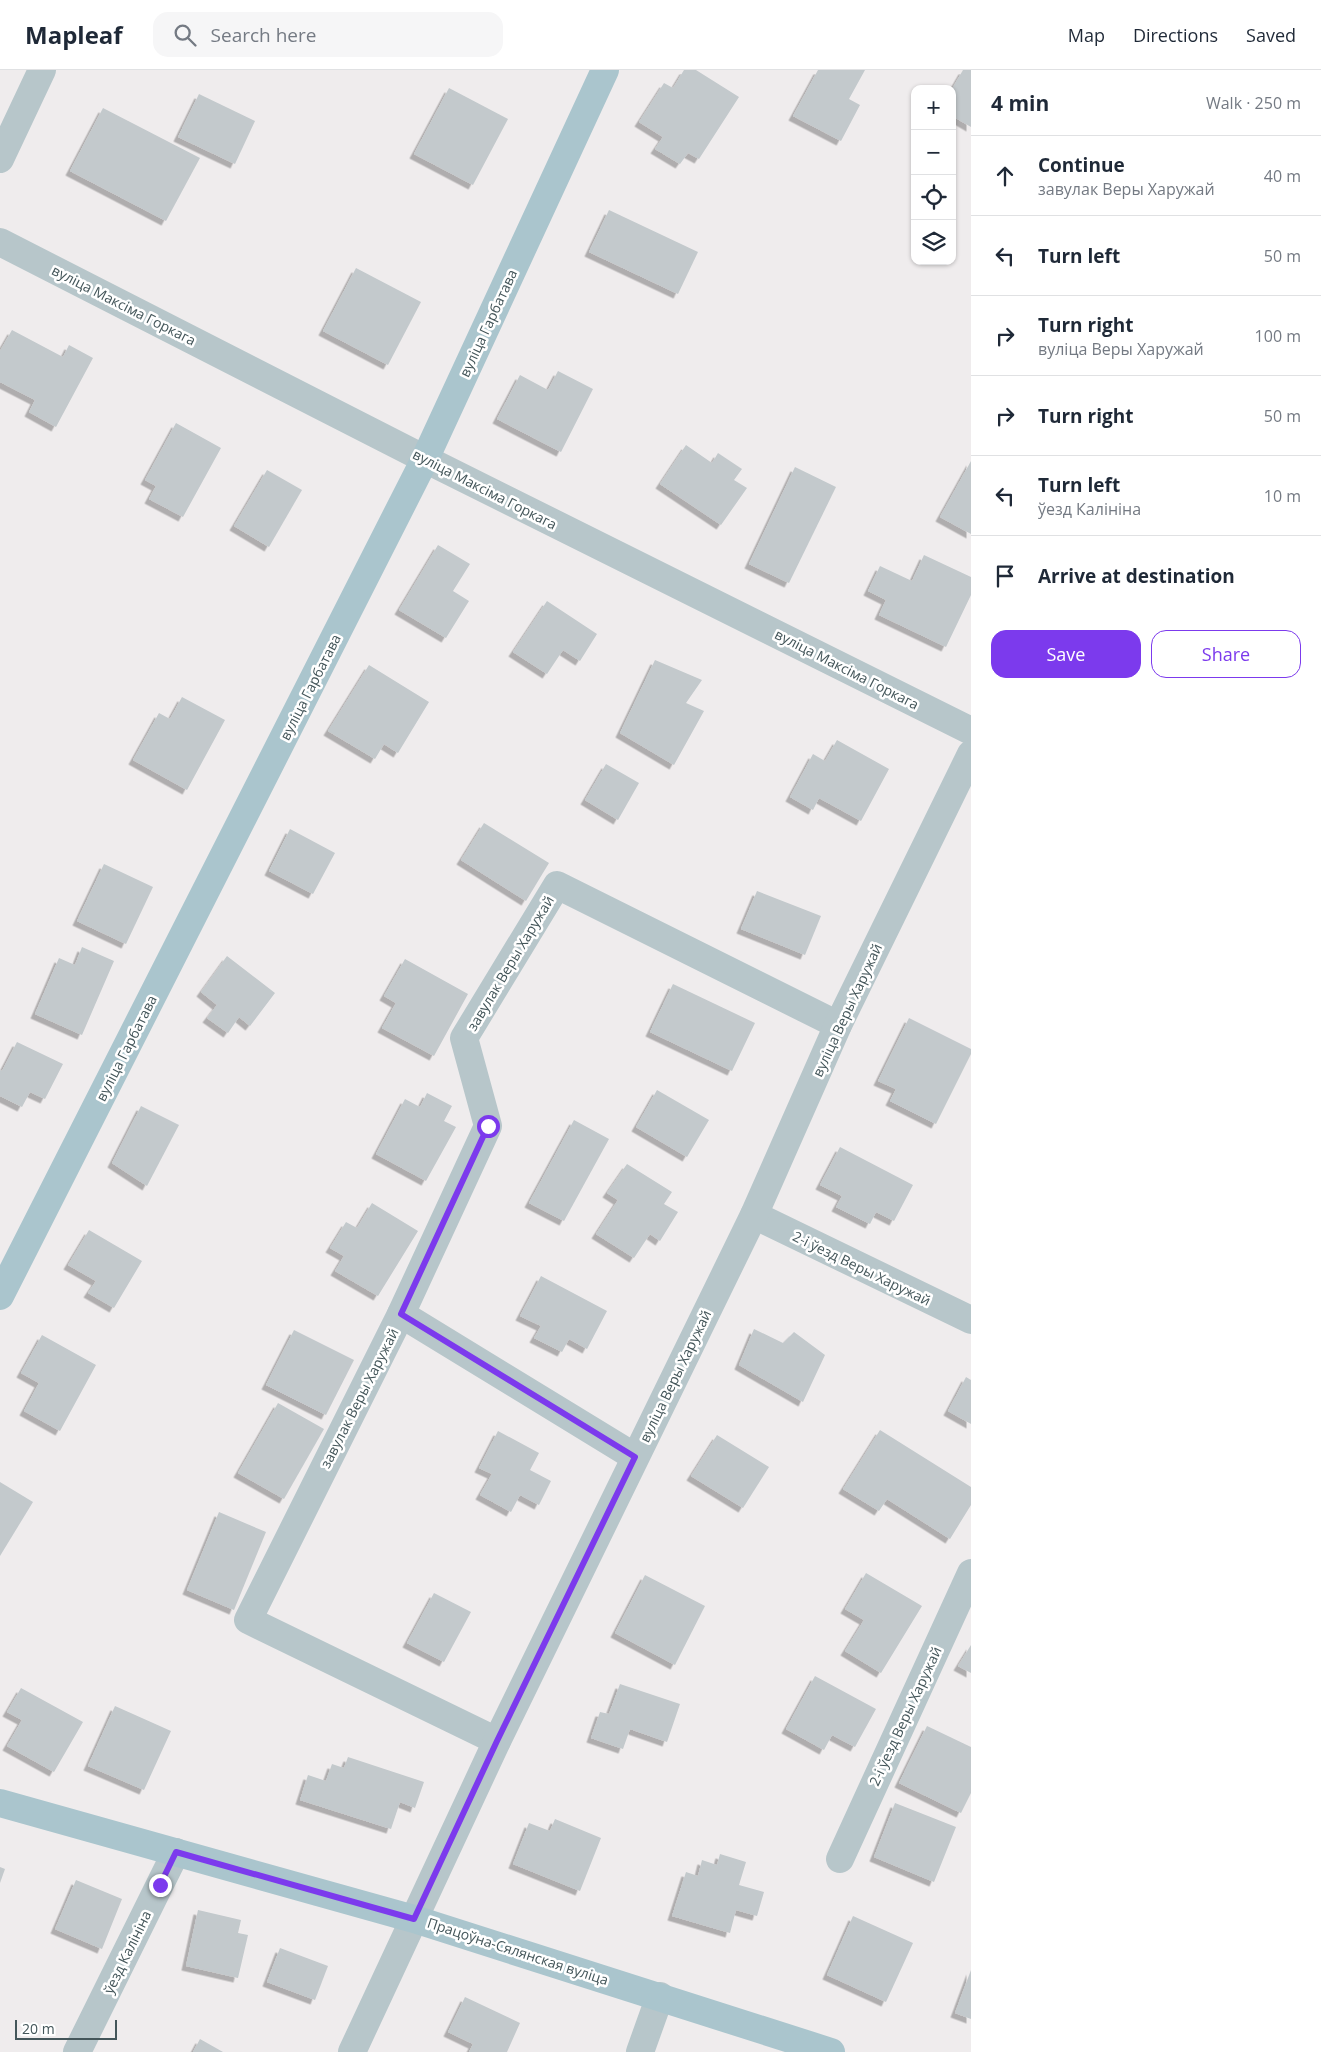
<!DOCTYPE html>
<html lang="en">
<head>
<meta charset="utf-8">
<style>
	body { margin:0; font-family:"Open Sans",sans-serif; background:#f6f6f7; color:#1f2937 }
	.controls { position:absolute; right:15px; top:15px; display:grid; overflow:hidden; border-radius:10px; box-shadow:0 1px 4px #0004 }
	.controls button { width:45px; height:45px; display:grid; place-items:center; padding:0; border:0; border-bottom:1px solid #e0e1e3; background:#fff; color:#1f2937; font:25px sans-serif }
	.scale { position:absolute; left:15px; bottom:12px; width:102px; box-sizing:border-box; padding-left:5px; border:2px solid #44565a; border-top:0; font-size:14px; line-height:18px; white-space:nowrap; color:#44565a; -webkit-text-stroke:4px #fff; paint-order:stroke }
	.stop { position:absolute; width:15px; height:15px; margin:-11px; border:4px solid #7c3aed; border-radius:50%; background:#fff }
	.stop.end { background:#7c3aed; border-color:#fff; box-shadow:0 1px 5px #0008 }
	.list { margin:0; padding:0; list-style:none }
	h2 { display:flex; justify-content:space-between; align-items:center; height:65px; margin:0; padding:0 20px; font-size:21px }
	h2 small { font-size:16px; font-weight:400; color:#747a83 }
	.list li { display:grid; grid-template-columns:32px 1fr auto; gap:15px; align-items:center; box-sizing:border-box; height:80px; padding:0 20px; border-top:1px solid #e0e1e3 }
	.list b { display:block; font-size:19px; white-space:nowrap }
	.list p { margin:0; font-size:16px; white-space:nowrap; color:#747a83 }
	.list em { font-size:16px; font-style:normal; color:#747a83 }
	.actions { display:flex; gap:10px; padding:15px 20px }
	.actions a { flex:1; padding:11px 0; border:1px solid #7c3aed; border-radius:15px; text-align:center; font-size:18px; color:#7c3aed }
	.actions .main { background:#7c3aed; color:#fff }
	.icon { flex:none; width:28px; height:28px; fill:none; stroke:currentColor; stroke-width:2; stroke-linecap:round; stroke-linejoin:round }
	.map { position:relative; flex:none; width:971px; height:1982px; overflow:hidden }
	header { display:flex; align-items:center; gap:30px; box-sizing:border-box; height:70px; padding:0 25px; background:#fff; border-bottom:1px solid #e0e1e3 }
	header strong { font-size:24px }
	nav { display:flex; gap:28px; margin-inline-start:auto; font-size:18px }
	.search { width:350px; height:45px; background:#f6f6f7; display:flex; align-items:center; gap:12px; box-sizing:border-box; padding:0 18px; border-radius:15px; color:#747a83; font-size:19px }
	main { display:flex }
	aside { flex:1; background:#fff }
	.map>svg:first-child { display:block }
</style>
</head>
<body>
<header>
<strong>Mapleaf</strong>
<div class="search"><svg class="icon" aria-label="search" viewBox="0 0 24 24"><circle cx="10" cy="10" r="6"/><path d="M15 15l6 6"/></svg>Search here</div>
<nav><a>Map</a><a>Directions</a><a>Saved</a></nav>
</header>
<main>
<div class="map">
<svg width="971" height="1982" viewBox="0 0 971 1982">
	<defs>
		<filter id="shadow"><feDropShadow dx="-4.5" dy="4.5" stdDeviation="0" flood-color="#0004"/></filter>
	</defs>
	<rect width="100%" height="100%" fill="#efeced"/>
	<g fill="#c3c9cc" filter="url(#shadow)">
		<path d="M684 0H696L739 27 699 89 688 83 680 94 655 79 663 67 639 52 664 13 673 18Z"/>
		<path d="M818 0H865L849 29 860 35 841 71 793 46Z"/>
		<path d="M963 0H971V57L952 46V19Z"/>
		<path d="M449 18 508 49 473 115 414 84Z"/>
		<path d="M199 24 255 51 235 94 178 67Z"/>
		<path d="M103 38 200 88 166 151 70 101Z"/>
		<path d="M609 140 698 182 678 224 589 182Z"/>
		<path d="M356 198 421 232 388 295 323 261Z"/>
		<path d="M12 260 63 287 69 275 93 288 56 357 29 342 35 330 0 312V281Z"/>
		<path d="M558 301 593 319 561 382 497 349 520 305 548 320Z"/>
		<path d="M176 353 221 378 183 447 149 429 156 416 145 410Z"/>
		<path d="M686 375 712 393 718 383 742 399 734 410 747 418 721 455 660 414Z"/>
		<path d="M971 391V464L940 447Z"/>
		<path d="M795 397 836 417 789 513 749 494Z"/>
		<path d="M267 400 302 420 269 477 234 456Z"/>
		<path d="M438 475 470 494 453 521 469 531 446 568 399 540Z"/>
		<path d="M924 485 971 507V525L946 577 879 545 886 530 868 521 880 496 912 511Z"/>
		<path d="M547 531 597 564 580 591 563 580 547 604 513 582Z"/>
		<path d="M655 590 702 610 686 633 704 641 674 695 620 663Z"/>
		<path d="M369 595 429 632 398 683 384 674 375 689 328 661Z"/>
		<path d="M182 627 225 650 187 720 133 690 159 643 170 649Z"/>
		<path d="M837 670 889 699 861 751 819 728 813 740 790 727 813 684 825 691Z"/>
		<path d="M606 694 639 713 618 750 585 730Z"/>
		<path d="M484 753 549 793 526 831 461 790Z"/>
		<path d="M290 759 335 783 313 824 269 801Z"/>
		<path d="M104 794 153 817 126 874 77 851Z"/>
		<path d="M757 821 821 846 805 885 741 859Z"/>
		<path d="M82 877 114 891 82 965 35 944 59 888 75 895Z"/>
		<path d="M227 886 275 923 250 956 239 947 228 963 207 948 217 935 201 922Z"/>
		<path d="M405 889 468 924 434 986 382 958 396 933 384 926Z"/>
		<path d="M673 914 755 953 732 1001 650 962Z"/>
		<path d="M909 948 971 979V984L936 1054 890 1031 896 1019 878 1011Z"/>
		<path d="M17 972 63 994 45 1029 30 1022 22 1037 0 1026V1000L2 1001Z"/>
		<path d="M657 1020 709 1050 687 1087 636 1057Z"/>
		<path d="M427 1023 452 1036 444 1051 456 1057 426 1111 376 1084 405 1029 420 1037Z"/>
		<path d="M141 1036 179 1055 147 1116 112 1093Z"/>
		<path d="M574 1050 609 1069 564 1151 529 1133Z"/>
		<path d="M840 1077 913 1115 894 1151 876 1142 870 1154 836 1137 842 1126 820 1115Z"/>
		<path d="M627 1094 672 1122 664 1134 678 1142 660 1171 650 1164 634 1188 596 1164 618 1130 607 1123Z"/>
		<path d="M372 1133 418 1161 378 1226 335 1201 344 1186 330 1178 346 1152 357 1158Z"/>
		<path d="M89 1160 142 1191 114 1238 88 1223 96 1211 68 1195Z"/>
		<path d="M541 1206 607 1241 587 1279 569 1269 562 1282 534 1268 541 1256 520 1246Z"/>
		<path d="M754 1259 783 1273 794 1262 825 1285 803 1332 739 1295Z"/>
		<path d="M294 1260 354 1290 326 1345 266 1315Z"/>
		<path d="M42 1265 96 1295 60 1361 24 1341 39 1313 21 1303Z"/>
		<path d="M966 1307 971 1310V1354L948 1341Z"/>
		<path d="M278 1333 324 1359 284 1429 238 1403Z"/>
		<path d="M880 1360 971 1417V1435L950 1469 887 1429 879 1441 843 1419Z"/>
		<path d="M498 1361 539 1383 530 1400 551 1411 539 1435 520 1425 511 1442 480 1425 492 1404 479 1398Z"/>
		<path d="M717 1365 769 1397 743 1438 691 1406Z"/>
		<path d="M0 1412 33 1432 0 1486Z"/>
		<path d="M219 1442 266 1462 234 1540 187 1520Z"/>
		<path d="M866 1503 922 1536 881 1603 845 1581 864 1550 845 1539Z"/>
		<path d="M645 1505 705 1536 675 1595 615 1563Z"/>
		<path d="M434 1523 471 1542 444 1592 407 1573Z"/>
		<path d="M971 1575V1603L958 1596Z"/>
		<path d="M815 1606 876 1639 855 1677 832 1665 824 1680 786 1659Z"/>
		<path d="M620 1614 680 1634 667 1672 630 1659 623 1679 591 1668 600 1642 609 1644Z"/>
		<path d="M21 1618 83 1652 54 1702 7 1676 22 1650 7 1642Z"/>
		<path d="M115 1636 171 1661 144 1720 88 1696Z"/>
		<path d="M927 1656 971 1677V1723L961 1743 899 1713Z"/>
		<path d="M348 1687 424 1712 415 1738 400 1732 391 1759 300 1730 308 1705 326 1711 332 1694 344 1698Z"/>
		<path d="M895 1733 956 1757 934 1812 874 1787Z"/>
		<path d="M555 1749 601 1768 580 1821 513 1794 529 1753 550 1761Z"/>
		<path d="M720 1784 746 1792 739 1815 764 1822 757 1846 736 1840 730 1863 672 1846 686 1802 698 1806 702 1790 717 1795Z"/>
		<path d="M0 1797 5 1799 0 1813Z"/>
		<path d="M76 1810 122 1829 102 1879 55 1859Z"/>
		<path d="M198 1840 241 1850 238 1863 248 1865 238 1908 186 1896Z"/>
		<path d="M853 1846 913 1873 886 1932 827 1905Z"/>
		<path d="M280 1878 328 1896 315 1930 267 1912Z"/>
		<path d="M971 1900V1949L955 1943Z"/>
		<path d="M465 1927 520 1953 507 1982H469L473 1974 448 1962Z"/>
		<path d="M200 1969 223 1982H193Z"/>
	</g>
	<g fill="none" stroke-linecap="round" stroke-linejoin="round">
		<g stroke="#b7c6ca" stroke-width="28">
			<path d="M0 89 42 0"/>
			<path d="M0 172 425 389 971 661"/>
			<path d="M754 1145 971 1250"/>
			<path d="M401 1244 635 1387"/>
			<path d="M497 1671 248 1550 401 1244 488 1056 464 968 557 815 838 955"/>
			<path d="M840 1789 971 1503"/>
			<path d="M77 1982 176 1782"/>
			<path d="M352 1982 497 1671 754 1145 838 955 971 684"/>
			<path d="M640 1982 660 1926"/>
		</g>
		<g stroke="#aac5cd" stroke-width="28">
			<path d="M0 1226 425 389 605 0"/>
			<path d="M0 1733 414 1849 831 1982"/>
		</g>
	</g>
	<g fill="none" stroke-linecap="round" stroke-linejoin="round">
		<path stroke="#7c3aed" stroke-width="6" d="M160 1815 176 1782 414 1849 497 1671 635 1387 401 1244 488 1056"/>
	</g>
	<g text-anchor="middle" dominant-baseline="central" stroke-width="5" stroke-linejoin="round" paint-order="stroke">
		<g font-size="14" fill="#44565a" stroke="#fff">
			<text transform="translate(124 235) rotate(27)">вуліца Максіма Горкага</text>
			<text transform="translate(488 253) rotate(-65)">вуліца Гарбатава</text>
			<text transform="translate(485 419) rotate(27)">вуліца Максіма Горкага</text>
			<text transform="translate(847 599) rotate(27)">вуліца Максіма Горкага</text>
			<text transform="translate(310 617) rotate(-63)">вуліца Гарбатава</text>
			<text transform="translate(510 893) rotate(-59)">завулак Веры Харужай</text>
			<text transform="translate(847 940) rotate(-65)">вуліца Веры Харужай</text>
			<text transform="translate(126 978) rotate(-63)">вуліца Гарбатава</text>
			<text transform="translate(862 1198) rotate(26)">2-і ўезд Веры Харужай</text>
			<text transform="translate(675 1306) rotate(-64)">вуліца Веры Харужай</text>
			<text transform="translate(359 1328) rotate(-63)">завулак Веры Харужай</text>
			<text transform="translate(905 1646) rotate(-65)">2-і ўезд Веры Харужай</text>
			<text transform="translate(518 1881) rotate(18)">Працоўна-Сялянская вуліца</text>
			<text transform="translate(127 1882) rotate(-64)">ўезд Калініна</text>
		</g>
	</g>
</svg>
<div class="controls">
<button>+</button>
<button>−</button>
<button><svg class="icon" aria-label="locate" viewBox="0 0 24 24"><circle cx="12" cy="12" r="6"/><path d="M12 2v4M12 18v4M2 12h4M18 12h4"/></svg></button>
<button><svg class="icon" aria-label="layers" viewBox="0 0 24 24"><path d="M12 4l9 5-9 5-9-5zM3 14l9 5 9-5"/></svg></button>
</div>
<div class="scale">20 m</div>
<div class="stop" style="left:488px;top:1056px"></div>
<div class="stop end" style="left:160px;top:1815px"></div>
</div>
<aside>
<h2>4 min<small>Walk · 250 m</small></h2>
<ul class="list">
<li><svg class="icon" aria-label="ahead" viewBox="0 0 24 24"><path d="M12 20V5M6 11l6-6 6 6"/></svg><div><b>Continue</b><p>завулак Веры Харужай</p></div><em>40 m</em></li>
<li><svg class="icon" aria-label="left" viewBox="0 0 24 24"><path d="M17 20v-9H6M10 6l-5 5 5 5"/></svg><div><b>Turn left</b></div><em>50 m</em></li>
<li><svg class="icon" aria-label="right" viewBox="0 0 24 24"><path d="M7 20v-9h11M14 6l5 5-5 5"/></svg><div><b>Turn right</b><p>вуліца Веры Харужай</p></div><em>100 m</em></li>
<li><svg class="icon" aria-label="right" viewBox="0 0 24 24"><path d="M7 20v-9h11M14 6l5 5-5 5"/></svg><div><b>Turn right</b></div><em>50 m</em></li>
<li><svg class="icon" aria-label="left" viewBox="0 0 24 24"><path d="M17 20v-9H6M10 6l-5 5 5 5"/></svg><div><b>Turn left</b><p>ўезд Калініна</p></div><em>10 m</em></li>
<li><svg class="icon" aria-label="arrive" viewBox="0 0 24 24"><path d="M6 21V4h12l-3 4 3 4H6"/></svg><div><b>Arrive at destination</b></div></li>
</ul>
<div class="actions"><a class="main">Save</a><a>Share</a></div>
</aside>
</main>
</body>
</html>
